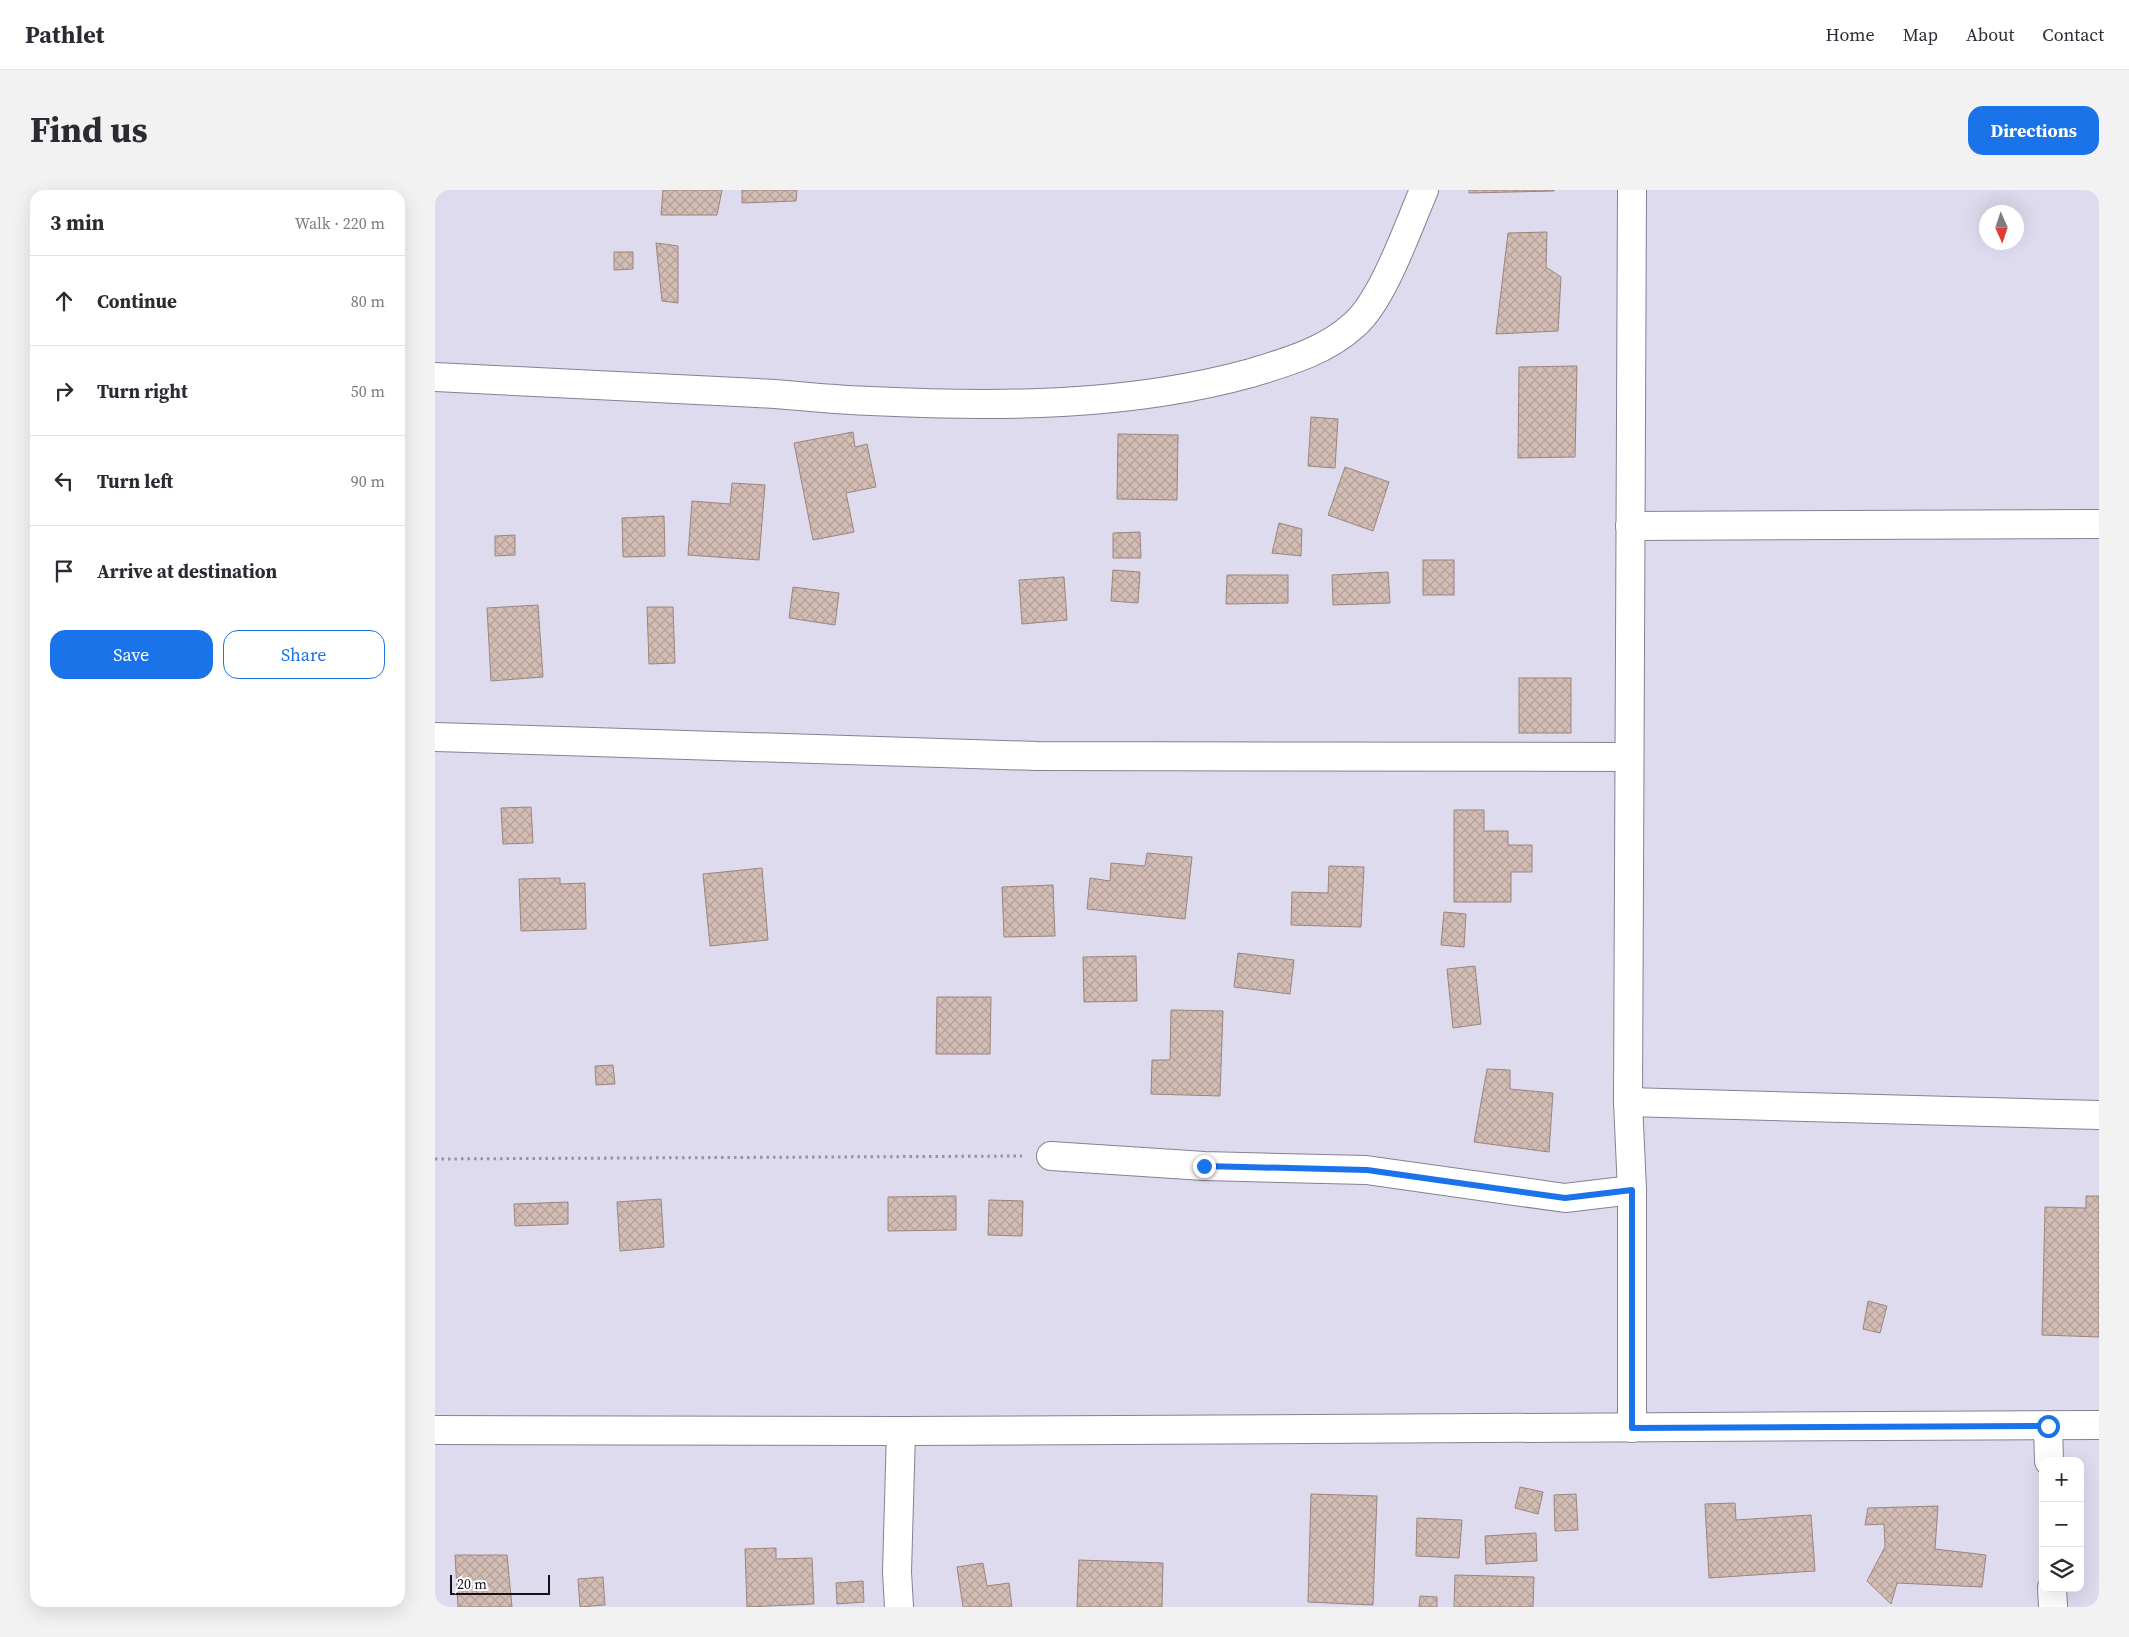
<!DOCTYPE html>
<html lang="en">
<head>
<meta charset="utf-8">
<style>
	body { margin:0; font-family:"Source Serif 4",serif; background:#f2f2f3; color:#2b2b33 }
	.controls { position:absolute; right:15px; bottom:15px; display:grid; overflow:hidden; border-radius:10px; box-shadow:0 5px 20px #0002 }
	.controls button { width:45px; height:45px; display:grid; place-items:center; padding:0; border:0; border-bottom:1px solid #e1e1e2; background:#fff; color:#2b2b33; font:25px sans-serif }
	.compass { position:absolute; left:1544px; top:15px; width:45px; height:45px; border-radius:50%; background:#fff; box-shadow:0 5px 20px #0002; rotate:177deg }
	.scale { position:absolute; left:15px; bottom:12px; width:100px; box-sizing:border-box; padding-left:5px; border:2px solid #141219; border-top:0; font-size:14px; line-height:18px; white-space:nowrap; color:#141219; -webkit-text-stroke:4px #fff; paint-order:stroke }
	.stop { position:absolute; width:15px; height:15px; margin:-11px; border:4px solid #1a73e8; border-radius:50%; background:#fff }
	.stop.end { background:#1a73e8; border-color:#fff; box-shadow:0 1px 5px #0008 }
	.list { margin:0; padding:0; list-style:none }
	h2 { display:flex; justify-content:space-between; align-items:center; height:65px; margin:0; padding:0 20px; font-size:21px }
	h2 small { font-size:16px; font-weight:400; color:#7c7c81 }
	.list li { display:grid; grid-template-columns:32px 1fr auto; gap:15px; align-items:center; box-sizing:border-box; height:90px; padding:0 20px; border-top:1px solid #e1e1e2 }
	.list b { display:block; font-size:19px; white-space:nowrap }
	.list em { font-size:16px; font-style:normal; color:#7c7c81 }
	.actions { display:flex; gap:10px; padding:15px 20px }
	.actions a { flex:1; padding:11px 0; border:1px solid #1a73e8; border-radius:15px; text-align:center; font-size:18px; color:#1a73e8 }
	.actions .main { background:#1a73e8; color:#fff }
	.icon { flex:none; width:28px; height:28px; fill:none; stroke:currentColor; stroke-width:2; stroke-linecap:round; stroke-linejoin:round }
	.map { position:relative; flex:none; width:1664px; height:1417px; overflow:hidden; border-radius:15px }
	header { display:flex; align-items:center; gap:30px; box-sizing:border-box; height:70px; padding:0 25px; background:#fff; border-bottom:1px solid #e1e1e2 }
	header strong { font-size:24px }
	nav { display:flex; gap:28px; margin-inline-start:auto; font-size:18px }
	.intro { display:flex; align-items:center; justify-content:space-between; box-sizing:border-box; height:120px; padding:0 30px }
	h1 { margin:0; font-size:35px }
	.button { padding:12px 22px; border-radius:15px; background:#1a73e8; color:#fff; font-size:18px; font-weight:700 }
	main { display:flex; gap:30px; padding:0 30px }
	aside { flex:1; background:#fff; border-radius:15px; box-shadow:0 5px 20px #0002 }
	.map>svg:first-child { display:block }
</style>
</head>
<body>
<header>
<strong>Pathlet</strong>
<nav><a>Home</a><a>Map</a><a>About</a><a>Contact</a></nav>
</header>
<div class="intro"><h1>Find us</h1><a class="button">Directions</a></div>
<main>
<aside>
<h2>3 min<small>Walk · 220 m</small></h2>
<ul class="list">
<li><svg class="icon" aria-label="ahead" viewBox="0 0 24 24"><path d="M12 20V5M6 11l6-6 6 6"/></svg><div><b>Continue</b></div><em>80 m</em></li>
<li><svg class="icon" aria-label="right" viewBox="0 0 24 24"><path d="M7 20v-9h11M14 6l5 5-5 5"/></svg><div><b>Turn right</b></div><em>50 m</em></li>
<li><svg class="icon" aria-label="left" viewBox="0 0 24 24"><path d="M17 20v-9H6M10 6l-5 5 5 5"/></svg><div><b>Turn left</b></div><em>90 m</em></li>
<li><svg class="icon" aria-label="arrive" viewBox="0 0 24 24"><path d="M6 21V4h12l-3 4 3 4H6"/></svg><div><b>Arrive at destination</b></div></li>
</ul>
<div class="actions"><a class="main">Save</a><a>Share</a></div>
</aside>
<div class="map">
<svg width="1664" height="1417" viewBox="0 0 1664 1417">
	<defs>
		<pattern id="building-cross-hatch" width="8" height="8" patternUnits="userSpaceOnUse" patternTransform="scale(1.25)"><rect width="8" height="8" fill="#d2bcb4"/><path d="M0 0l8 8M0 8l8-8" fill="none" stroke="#b3a19a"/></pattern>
	</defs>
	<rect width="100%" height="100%" fill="#dfdbef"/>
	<g fill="url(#building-cross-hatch)" stroke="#9a867e">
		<path d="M228 0H287L282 25H226Z"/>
		<path d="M307 0H362L361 11 307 13Z"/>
		<path d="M1034 0H1119V1L1034 3Z"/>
		<path d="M1112 42 1111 77 1126 87 1123 141 1061 144 1073 43Z"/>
		<path d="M221 53 243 56V113L227 111Z"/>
		<path d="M179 62H198V79L179 80Z"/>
		<path d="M1142 176 1140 267 1083 268 1084 177Z"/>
		<path d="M876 227 903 229 900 278 873 276Z"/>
		<path d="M418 242 420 257 432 254 441 297 411 303 419 342 378 350 359 253Z"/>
		<path d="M683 244 743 245 742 310 682 309Z"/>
		<path d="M910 277 954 292 938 341 893 325Z"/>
		<path d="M297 293 330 295 324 370 253 365 257 311 295 314Z"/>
		<path d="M229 326 230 366 188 367 187 328Z"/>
		<path d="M844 333 867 339 866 366 837 363Z"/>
		<path d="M705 342 706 368H678V343Z"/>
		<path d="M80 345V365L60 366V346Z"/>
		<rect x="988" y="370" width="31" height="35"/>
		<path d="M678 380 705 382 703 413 676 411Z"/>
		<path d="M953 382 955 413 898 415 897 385Z"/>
		<path d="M792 385H853V413L791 414Z"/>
		<path d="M629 387 632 430 587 434 584 390Z"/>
		<path d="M358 397 404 403 400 435 354 428Z"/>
		<path d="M103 415 108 487 56 491 52 418Z"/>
		<path d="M212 417H238L240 473 214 474Z"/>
		<rect x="1084" y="488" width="52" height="55"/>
		<path d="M96 617 98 653 68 654 66 618Z"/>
		<path d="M1019 620H1049V641H1073V655H1097V682H1076V712H1019Z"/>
		<path d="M712 663 757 667 750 729 652 719 655 688 675 691 676 673 710 676Z"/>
		<path d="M894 676 929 677 926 737 856 735 857 702 893 703Z"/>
		<path d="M327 678 333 750 275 756 268 684Z"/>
		<path d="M125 688V694L150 693 151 739 86 741 84 689Z"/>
		<path d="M618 695 620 746 569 747 567 697Z"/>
		<path d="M1009 722 1031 724 1029 757 1006 755Z"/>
		<path d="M803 763 859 770 855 804 799 797Z"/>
		<path d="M701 766 702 811 649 812 648 767Z"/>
		<path d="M1040 776 1046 834 1018 838 1012 779Z"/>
		<path d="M502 807H556L555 864H501Z"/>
		<path d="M736 820 788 821 785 906 716 904 717 870H735Z"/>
		<path d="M178 875 180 894 161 895 160 876Z"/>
		<path d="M1052 879 1075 880V899L1118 903 1114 962 1039 952Z"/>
		<path d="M521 1006V1040L453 1041V1007Z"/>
		<path d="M1651 1006H1664V1147L1607 1145 1610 1017 1651 1018Z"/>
		<path d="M226 1009 229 1057 185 1061 182 1012Z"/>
		<path d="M554 1010 588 1011 587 1046 553 1045Z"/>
		<path d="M133 1012V1034L80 1036 79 1014Z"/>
		<path d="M1433 1111 1452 1116 1445 1143 1428 1139Z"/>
		<path d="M1085 1297 1108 1302 1103 1324 1080 1318Z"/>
		<path d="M876 1304 942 1306 938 1415 873 1412Z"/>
		<path d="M1141 1304 1143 1340 1120 1341 1119 1305Z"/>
		<path d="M1300 1313 1301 1330 1376 1325 1380 1381 1274 1388 1270 1314Z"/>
		<path d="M1503 1316 1500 1359 1551 1365 1547 1397 1462 1393 1456 1414 1432 1391 1450 1357 1449 1334 1430 1335 1433 1318Z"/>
		<path d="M982 1328 1027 1330 1024 1368 981 1366Z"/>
		<path d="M1101 1343 1102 1371 1051 1374 1050 1346Z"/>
		<path d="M341 1358V1369L377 1368 379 1414 312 1417 310 1359Z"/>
		<path d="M20 1365H72L77 1417H23Z"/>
		<path d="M644 1370 728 1373 727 1417H642Z"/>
		<path d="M548 1373 552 1396 574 1393 577 1417H528L522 1377Z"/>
		<path d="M1020 1385 1099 1387 1098 1417H1019Z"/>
		<path d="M168 1387 170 1415 145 1417 143 1389Z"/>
		<path d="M428 1391 429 1412 402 1414 401 1393Z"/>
		<path d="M985 1406 1002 1407V1417H984Z"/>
	</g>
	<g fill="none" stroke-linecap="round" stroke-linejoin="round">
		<defs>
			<g id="street">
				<path d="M1197 0 1193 912 1197 1000V1238"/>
				<path d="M0 187C107 192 215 198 322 203 360 205 398 210 436 211 563 217 693 217 816 183 852 172 891 161 919 135 948 110 973 37 989 0"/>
				<path d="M1195 336 1664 334"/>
				<path d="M0 547 602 566 1193 567"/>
				<path d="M1193 912 1664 925"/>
				<path d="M616 966 769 976 931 980 1130 1008 1197 1000"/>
				<path d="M1613 1236 1614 1271"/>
				<path d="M0 1240 466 1241 1664 1235"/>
				<path d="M1617 1398 1618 1417"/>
				<path d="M464 1417 462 1382 466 1241"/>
			</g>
		</defs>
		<use href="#street" stroke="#858193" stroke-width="30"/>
		<path stroke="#9592a1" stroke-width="3" stroke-dasharray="2.5 4" stroke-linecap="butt" d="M0 969 587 966"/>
		<use href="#street" stroke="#fff" stroke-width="28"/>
	</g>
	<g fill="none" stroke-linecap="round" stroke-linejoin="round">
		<path stroke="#1a73e8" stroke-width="6" d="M769 976 932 980 1130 1008 1197 1000V1238L1613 1236"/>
	</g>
</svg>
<div class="controls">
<button>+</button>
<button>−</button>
<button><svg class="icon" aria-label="layers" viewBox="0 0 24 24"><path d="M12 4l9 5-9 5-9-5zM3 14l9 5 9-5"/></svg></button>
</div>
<svg class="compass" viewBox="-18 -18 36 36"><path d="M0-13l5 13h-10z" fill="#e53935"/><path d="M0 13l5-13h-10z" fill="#7c7c81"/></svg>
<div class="scale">20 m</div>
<div class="stop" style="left:1613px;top:1236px"></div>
<div class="stop end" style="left:769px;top:976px"></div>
</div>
</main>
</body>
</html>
